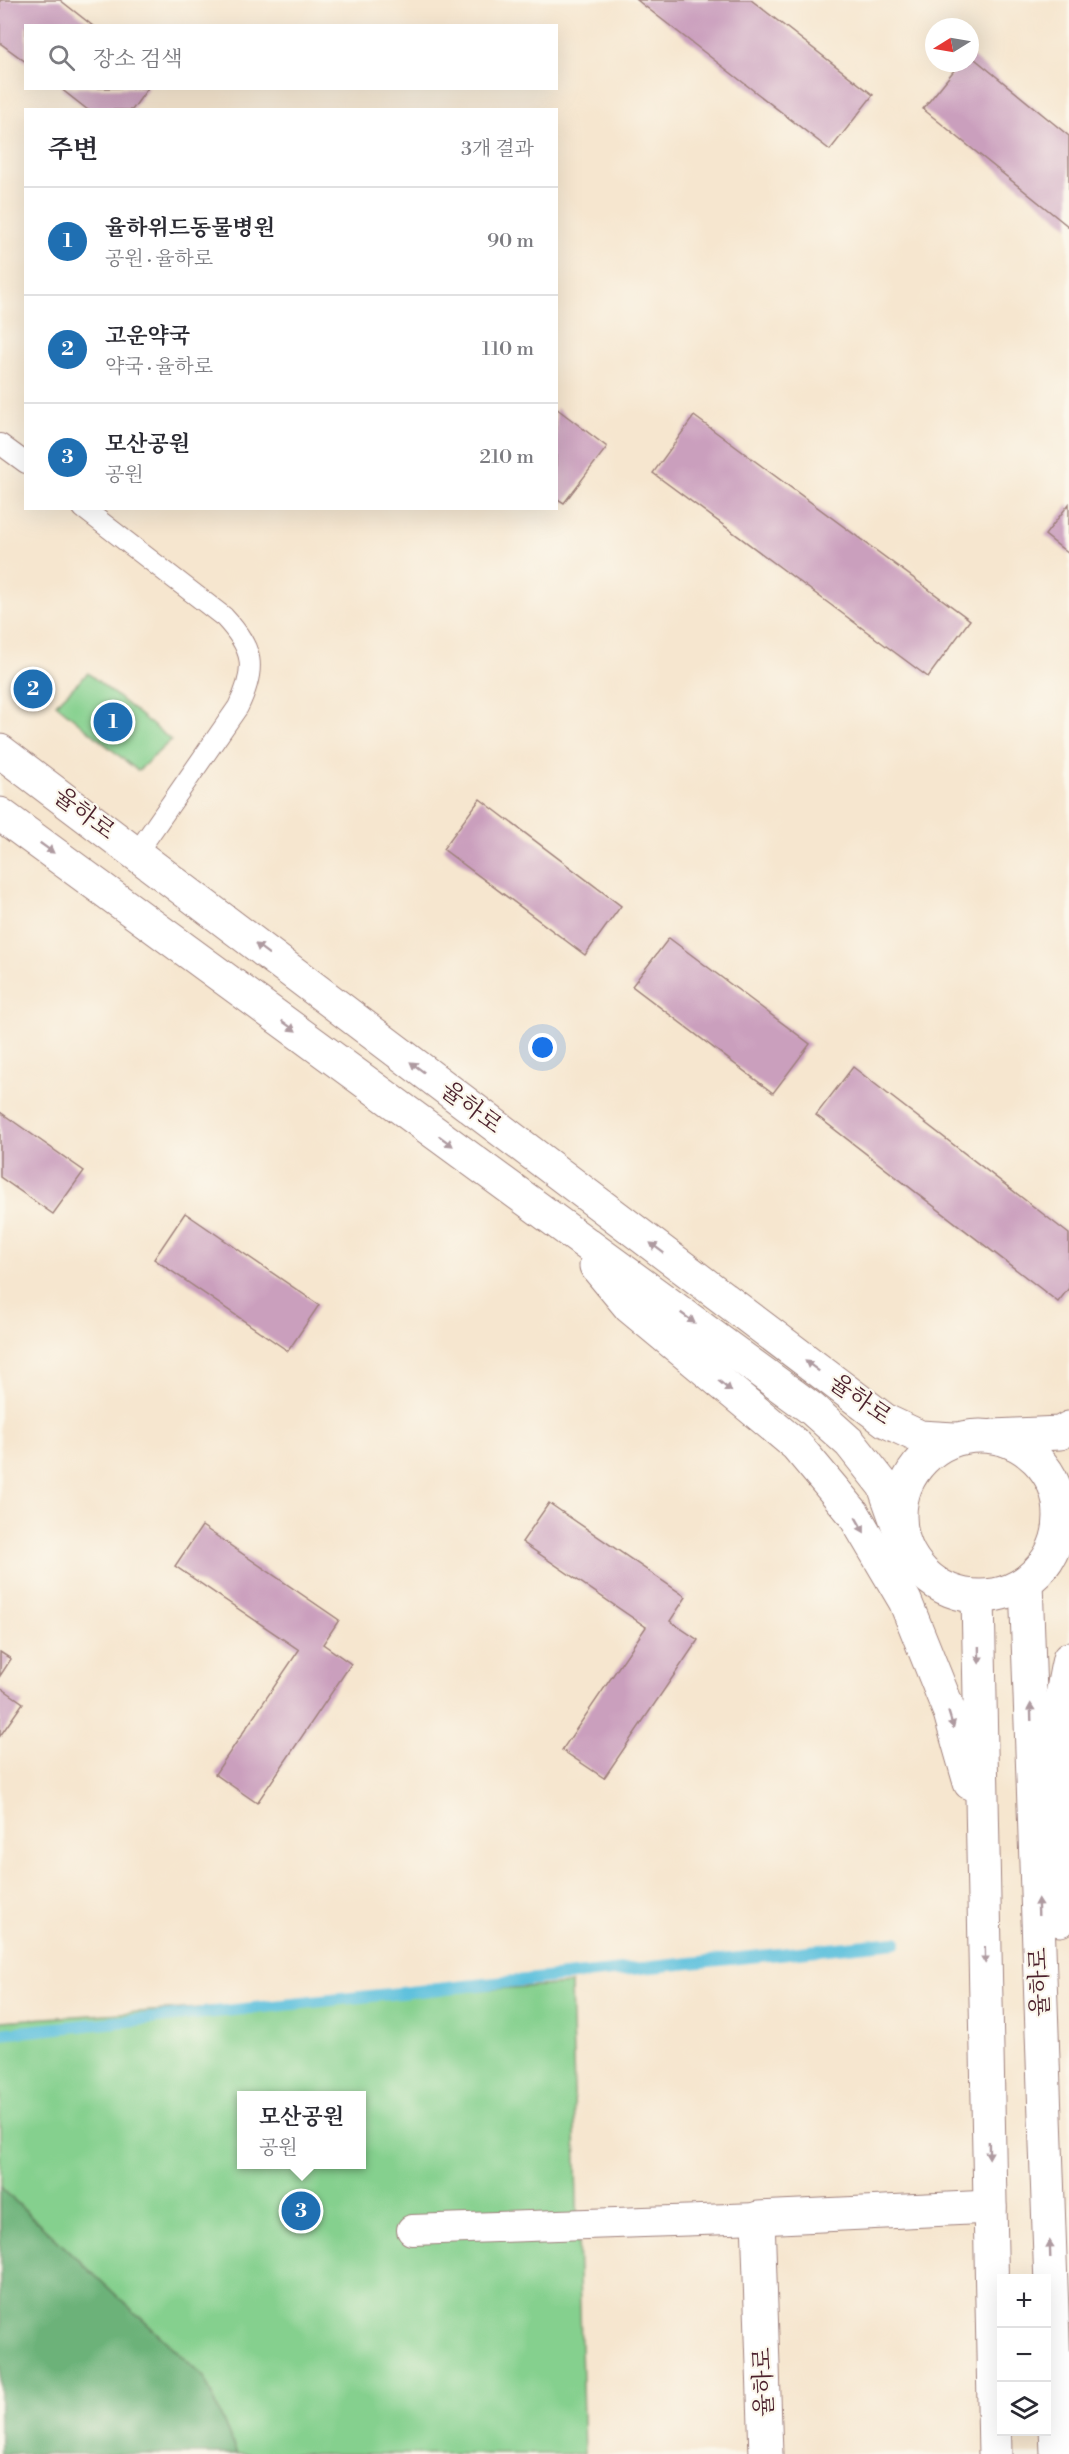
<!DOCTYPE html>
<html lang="ko">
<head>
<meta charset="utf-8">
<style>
	body { margin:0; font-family:"Libre Bodoni","Noto Serif KR",serif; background:#f2f2f3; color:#2b2b33 }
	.controls { position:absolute; right:18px; bottom:18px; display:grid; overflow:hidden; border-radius:0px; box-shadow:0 6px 24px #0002 }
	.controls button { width:54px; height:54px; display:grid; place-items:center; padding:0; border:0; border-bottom:2px solid #e1e1e2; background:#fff; color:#2b2b33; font:30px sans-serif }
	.compass { position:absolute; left:925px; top:18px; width:54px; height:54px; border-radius:50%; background:#fff; box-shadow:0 6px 24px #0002; rotate:259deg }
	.you { position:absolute; left:543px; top:1048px; width:21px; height:21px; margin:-15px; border:4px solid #fff; border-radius:50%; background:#1a73e8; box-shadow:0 0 0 9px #1a73e833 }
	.badge { display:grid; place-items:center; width:39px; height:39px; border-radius:50%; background:#1f6fb2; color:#fff; font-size:20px; font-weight:700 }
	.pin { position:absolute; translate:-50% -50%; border:3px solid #fff; box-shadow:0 2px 6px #0006 }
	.popup { position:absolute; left:237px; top:2091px; width:129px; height:78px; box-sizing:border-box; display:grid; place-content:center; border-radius:0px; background:#fff; filter:drop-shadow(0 2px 4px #0005); font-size:20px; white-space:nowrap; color:#7c7c81 }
	.popup b { font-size:22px; color:#2b2b33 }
	.popup::after { content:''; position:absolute; left:50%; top:100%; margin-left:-12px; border:12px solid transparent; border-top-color:#fff }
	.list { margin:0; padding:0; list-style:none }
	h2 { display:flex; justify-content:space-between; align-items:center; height:78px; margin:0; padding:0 24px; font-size:26px }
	h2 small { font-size:20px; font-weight:400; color:#7c7c81 }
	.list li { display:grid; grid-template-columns:39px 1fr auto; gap:18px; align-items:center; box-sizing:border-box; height:108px; padding:0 24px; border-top:2px solid #e1e1e2 }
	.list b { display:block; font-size:22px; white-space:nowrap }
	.list p { margin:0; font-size:20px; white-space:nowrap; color:#7c7c81 }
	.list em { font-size:20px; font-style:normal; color:#7c7c81 }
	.icon { flex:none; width:33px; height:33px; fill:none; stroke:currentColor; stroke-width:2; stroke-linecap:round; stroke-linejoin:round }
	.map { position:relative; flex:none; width:1069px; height:2454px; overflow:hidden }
	.search { position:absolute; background:#fff; box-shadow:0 6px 24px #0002; left:24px; top:24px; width:534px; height:66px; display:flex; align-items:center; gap:15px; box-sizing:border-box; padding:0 21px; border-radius:0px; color:#7c7c81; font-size:22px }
	.panel { position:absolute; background:#fff; box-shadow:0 6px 24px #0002; left:24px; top:108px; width:534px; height:402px; border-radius:0px }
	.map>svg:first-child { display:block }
</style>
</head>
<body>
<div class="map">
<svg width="1069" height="2454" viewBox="0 0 1069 2454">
	<rect width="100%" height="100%" fill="#fbf7ec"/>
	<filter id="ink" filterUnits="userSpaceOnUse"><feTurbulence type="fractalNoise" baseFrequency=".0167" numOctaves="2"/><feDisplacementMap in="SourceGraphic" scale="12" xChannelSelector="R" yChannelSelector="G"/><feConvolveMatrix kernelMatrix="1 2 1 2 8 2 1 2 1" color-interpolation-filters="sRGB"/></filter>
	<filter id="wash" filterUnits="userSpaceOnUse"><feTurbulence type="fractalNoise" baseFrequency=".008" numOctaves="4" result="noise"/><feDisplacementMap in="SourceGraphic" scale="24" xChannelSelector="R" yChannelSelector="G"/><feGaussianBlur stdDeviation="1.35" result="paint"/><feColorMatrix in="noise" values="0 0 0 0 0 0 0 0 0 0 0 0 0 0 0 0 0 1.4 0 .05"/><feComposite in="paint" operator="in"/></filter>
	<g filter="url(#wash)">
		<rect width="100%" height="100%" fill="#f6e6cf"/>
		<g fill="#85d08e" stroke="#68785c" stroke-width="1.5" fill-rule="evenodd">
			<path d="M88 673 171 740 138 771 56 704Z"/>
			<path d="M571 1984 584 2454H237L204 2377 0 2187V2021ZM241 2096H361V2164H241Z"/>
		</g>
		<path fill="#6cb279" stroke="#5b6852" stroke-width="1.5" d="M0 2187 204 2377 237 2454H0Z"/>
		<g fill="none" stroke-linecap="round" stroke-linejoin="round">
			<path stroke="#5fc1dd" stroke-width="12" d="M0 2034 896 1942"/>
		</g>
		<g id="blocks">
			<g fill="#ca9fbd">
				<path d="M0 0H60L93 26H26V62L0 43Z"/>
				<path d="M637 0H751L873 95 830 150Z"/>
				<path d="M970 55 1069 136V227L923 109 960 63H970Z"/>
				<path d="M60 88H148L132 110H88Z"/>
				<path d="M556 408 607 447 564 503 556 498Z"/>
				<path d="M694 416 970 620 928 677 653 473Z"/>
				<path d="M1069 504V554L1045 535Z"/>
				<path d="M480 799 621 906 585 955 443 849Z"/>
				<path d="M669 938 810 1044 773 1093 632 986Z"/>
				<path d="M853 1067 1069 1234V1288L1058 1302 816 1115Z"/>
				<path d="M0 1112 84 1171 53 1214 0 1177Z"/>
				<path d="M185 1213 319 1305 288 1351 154 1259Z"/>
				<path d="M549 1503 686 1597 670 1621 698 1640 604 1778 562 1750 646 1627 522 1542Z"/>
				<path d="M202 1526 339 1620 323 1644 351 1664 257 1803 215 1774 299 1650 175 1566Z"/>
				<path d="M0 1652 11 1659 0 1676Z"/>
				<path d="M0 1687 23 1703 0 1736Z"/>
			</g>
		</g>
	</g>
	<g filter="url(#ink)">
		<use href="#blocks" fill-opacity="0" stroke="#a0827d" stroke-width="1.5"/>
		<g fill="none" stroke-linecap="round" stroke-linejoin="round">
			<defs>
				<g id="service">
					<path d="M0 444 26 463"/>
					<path d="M83 508 224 617C254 649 257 668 238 707L136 854"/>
				</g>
				<path id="pedestrian" d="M412 2230 758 2218"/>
				<path id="minor" d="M766 2454 758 2218 990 2207"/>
				<g id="tertiary">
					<path d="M994 1436 1060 1433 1069 1428"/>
					<path d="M1060 1507 1069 1498"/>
				</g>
				<g id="secondary">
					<path d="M0 751 886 1421 920 1437 954 1439"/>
					<path d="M0 814 812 1409 850 1443 884 1486 900 1531"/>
					<path d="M596 1266 630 1307 796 1445 853 1513 905 1601 950 1713 970 1783"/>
					<circle cx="980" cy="1516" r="80"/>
					<path d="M1026 1582 1057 2454"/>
					<path d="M978 1597 995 2454"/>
					<path d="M1060 1920C1059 1838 1050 1738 1069 1659"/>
				</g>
			</defs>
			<use href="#service" stroke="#a0827d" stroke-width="22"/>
			<use href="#pedestrian" stroke="#a0827d" stroke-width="32"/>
			<use href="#minor" stroke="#a0827d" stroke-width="35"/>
			<use href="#tertiary" stroke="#a0827d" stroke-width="35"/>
			<use href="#secondary" stroke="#a0827d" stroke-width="35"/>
			<use href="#service" stroke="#fff" stroke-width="20"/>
			<use href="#pedestrian" stroke="#fff" stroke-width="30"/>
			<use href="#minor" stroke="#fff" stroke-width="33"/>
			<use href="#tertiary" stroke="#fff" stroke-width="33"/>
			<use href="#secondary" stroke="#fff" stroke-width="33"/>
		</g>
		<defs><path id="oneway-solid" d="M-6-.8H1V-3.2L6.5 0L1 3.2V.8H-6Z" transform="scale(1.5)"/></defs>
		<g fill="#ae9aa0">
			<use href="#oneway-solid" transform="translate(47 848) rotate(36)"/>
			<use href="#oneway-solid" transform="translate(262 949) rotate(-143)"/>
			<use href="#oneway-solid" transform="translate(289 1026) rotate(36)"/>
			<use href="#oneway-solid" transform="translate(417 1067) rotate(-143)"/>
			<use href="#oneway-solid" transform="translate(446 1141) rotate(36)"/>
			<use href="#oneway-solid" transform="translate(657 1248) rotate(-143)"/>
			<use href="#oneway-solid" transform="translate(688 1318) rotate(36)"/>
			<use href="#oneway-solid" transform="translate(812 1366) rotate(-143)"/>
			<use href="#oneway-solid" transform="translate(725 1386) rotate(40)"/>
			<use href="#oneway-solid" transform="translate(860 1525) rotate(60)"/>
			<use href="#oneway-solid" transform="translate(979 1655) rotate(89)"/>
			<use href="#oneway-solid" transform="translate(1031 1712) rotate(-92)"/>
			<use href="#oneway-solid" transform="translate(951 1720) rotate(73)"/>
			<use href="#oneway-solid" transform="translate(1038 1907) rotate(-92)"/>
			<use href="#oneway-solid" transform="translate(985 1955) rotate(89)"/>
			<use href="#oneway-solid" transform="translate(989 2150) rotate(89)"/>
			<use href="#oneway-solid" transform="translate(1050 2249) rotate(-92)"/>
		</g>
	</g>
	<g text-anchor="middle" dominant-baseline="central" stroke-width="4.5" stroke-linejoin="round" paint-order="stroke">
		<g font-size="24" fill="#4a1f2b" stroke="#fbf7ec">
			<text transform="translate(84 814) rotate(37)">율하로</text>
			<text transform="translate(471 1108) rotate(37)">율하로</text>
			<text transform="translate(860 1400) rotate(35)">율하로</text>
			<text transform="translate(1040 1982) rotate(-92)">율하로</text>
			<text transform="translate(764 2382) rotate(-92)">율하로</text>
		</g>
	</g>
</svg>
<div class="controls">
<button>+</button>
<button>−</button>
<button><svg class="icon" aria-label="layers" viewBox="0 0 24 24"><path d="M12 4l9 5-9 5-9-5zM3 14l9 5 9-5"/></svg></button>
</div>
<svg class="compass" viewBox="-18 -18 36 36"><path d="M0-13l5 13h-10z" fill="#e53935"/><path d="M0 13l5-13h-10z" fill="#7c7c81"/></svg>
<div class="you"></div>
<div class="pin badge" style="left:113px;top:722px">1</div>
<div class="pin badge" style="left:33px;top:689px">2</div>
<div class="pin badge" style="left:301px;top:2211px">3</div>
<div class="popup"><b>모산공원</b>공원</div>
<div class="search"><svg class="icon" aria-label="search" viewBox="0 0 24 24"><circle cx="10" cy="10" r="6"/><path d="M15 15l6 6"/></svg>장소 검색</div>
<section class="panel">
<h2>주변<small>3개 결과</small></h2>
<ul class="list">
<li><span class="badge">1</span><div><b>율하위드동물병원</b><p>공원 · 율하로</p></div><em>90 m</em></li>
<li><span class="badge">2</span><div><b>고운약국</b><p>약국 · 율하로</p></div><em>110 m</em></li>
<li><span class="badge">3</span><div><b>모산공원</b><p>공원</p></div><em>210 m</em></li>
</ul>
</section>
</div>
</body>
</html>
